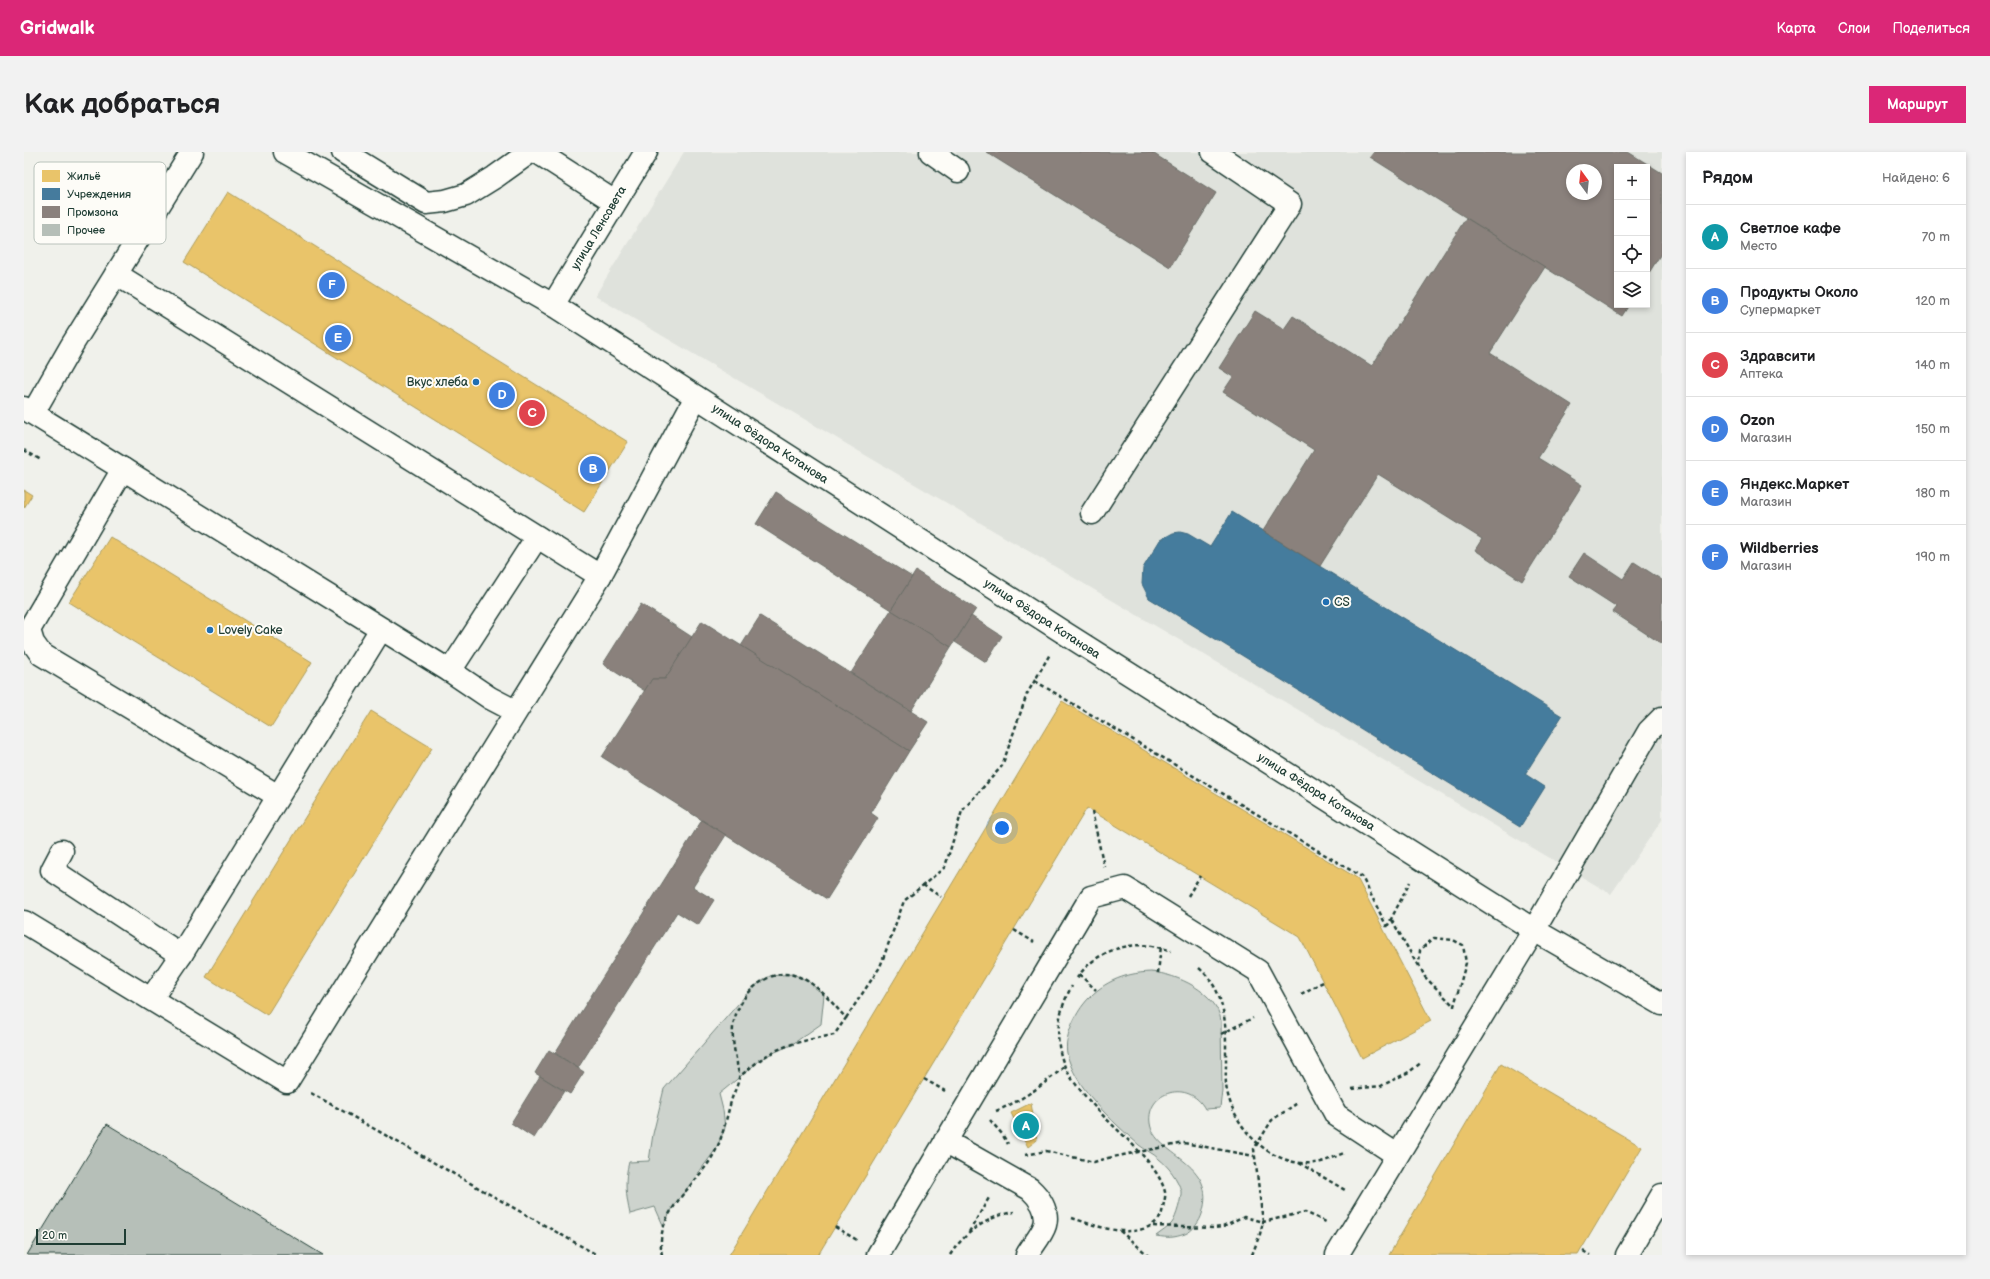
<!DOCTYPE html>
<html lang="ru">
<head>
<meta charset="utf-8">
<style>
	body { margin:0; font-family:"Balsamiq Sans",sans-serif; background:#f2f2f2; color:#202124 }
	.controls { position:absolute; right:12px; top:12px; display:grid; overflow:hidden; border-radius:0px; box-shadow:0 2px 6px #0003 }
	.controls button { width:36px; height:36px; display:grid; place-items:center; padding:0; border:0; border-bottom:1px solid #e0e0e0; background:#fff; color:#202124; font:20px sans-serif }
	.compass { position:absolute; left:1542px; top:12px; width:36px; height:36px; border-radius:50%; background:#fff; box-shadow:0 2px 6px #0003; rotate:345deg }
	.scale { position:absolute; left:12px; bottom:10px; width:90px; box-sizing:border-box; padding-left:4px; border:2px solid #1f3d34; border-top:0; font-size:11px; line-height:14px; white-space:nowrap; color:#1f3d34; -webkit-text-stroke:3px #fdfcf7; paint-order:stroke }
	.you { position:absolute; left:978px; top:676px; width:14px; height:14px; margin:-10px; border:3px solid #fff; border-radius:50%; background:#1a73e8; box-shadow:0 0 0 6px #1a73e833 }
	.badge { display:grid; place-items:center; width:26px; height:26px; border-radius:50%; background:#db2777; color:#fff; font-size:13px; font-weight:700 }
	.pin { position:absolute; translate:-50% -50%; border:2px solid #fff; box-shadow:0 1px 4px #0006 }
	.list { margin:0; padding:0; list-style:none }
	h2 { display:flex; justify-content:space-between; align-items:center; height:52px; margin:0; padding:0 16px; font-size:17px }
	h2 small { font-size:13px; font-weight:400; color:#757577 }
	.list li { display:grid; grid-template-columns:26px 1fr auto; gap:12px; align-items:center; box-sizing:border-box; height:64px; padding:0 16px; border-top:1px solid #e0e0e0 }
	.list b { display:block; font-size:15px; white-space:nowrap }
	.list p { margin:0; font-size:13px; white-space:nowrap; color:#757577 }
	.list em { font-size:13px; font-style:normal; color:#757577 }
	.icon { flex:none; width:22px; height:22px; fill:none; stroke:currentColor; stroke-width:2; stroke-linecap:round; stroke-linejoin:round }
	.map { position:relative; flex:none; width:1638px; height:1103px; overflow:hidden; border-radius:0px }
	header { display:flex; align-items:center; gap:24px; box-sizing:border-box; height:56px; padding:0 20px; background:#db2777; color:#fff }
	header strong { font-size:19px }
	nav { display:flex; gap:22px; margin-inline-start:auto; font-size:14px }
	.intro { display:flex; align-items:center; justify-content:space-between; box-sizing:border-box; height:96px; padding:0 24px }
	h1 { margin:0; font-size:28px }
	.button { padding:10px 18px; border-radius:0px; background:#db2777; color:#fff; font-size:14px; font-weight:700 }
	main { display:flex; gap:24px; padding:0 24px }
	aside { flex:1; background:#fff; border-radius:0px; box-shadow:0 2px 6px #0003 }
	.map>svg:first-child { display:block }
</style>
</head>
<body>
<header>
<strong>Gridwalk</strong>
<nav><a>Карта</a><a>Слои</a><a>Поделиться</a></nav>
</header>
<div class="intro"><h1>Как добраться</h1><a class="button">Маршрут</a></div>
<main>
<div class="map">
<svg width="1638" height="1103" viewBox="0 0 1638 1103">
	<rect width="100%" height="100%" fill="#f0f1eb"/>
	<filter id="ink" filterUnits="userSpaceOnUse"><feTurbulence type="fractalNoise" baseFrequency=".025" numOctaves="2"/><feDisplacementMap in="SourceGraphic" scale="8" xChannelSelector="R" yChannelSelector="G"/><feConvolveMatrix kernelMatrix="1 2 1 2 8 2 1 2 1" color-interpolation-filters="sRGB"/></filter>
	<g filter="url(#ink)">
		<path fill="#dfe2dc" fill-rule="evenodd" d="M660 0H1638V668L1587 742 571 144ZM1593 15H1623V153H1593ZM1548 18H1572V42H1548Z"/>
		<g fill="#cdd3cd" stroke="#768880">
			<path d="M1127 820C1153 822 1193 840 1197 869L1198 938 1196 956 1181 957C1165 927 1122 939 1126 971 1130 1004 1195 1009 1178 1062 1176 1069 1169 1079 1161 1082 1149 1086 1145 1086 1132 1084 1137 1080 1144 1076 1148 1071 1152 1066 1158 1045 1157 1039 1154 1027 1144 1014 1135 1007 1129 1001 1121 998 1115 993 1090 971 1049 934 1043 901 1040 886 1050 865 1059 853 1076 831 1099 821 1127 820Z"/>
			<path d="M769 822 784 829 800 843 797 872 767 893 740 905 695 942 699 958 701 976 692 997 650 1054 639 1073 631 1055 606 1062C602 1044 600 1028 605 1010L625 1009 629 982 640 937 728 836 746 824Z"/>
		</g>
		<g fill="#e9c46a" stroke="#ac9c5a">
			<path d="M204 40 604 290 560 360 160 110Z"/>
			<path d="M0 338 8 343 0 356Z"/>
			<path d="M86 385 288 510 247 575 45 450Z"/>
			<path d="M1038 549 1333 726 1407 869 1338 906 1276 785 1063 656 794 1103H705Z"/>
			<path d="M347 559 408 596 243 863 182 825Z"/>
			<path d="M1477 912 1618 995 1554 1103H1365Z"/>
			<path d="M1007 951 1013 988 1004 995 987 961Z"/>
		</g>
		<path fill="#457b9d" stroke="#3a687e" d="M1208 360 1538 564 1501 622 1521 635 1496 675 1125 446 1118 432 1119 416 1136 388 1149 381 1156 380 1164 382 1186 395Z"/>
		<g fill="#8a817c" stroke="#6a6d66" fill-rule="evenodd">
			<path d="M962 0H1127L1192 41 1146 115Z"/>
			<path d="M1350 0H1604L1638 21V100L1623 124V15H1593V153H1605L1598 164 1346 5ZM1548 18H1572V42H1548Z"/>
			<path d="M1442 66 1521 115 1466 201 1548 253 1514 306 1558 333 1498 429 1451 398 1458 387 1354 322 1296 414 1239 379 1290 298 1199 240 1209 225 1195 216 1231 159 1260 177 1269 164 1348 214Z"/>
			<path d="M752 340 888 425 867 458 732 372Z"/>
			<path d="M1560 401 1599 427 1610 410 1638 428V492L1589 460 1593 455 1545 424Z"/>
			<path d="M892 419 952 457 927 495 867 458Z"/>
			<path d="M617 452 668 485 641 527H628L621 539 579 512Z"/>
			<path d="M867 458 927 495 887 559 827 521Z"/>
			<path d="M736 464 904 570 885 599 717 494Z"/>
			<path d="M947 464 978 484 962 510 931 490Z"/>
			<path d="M678 469 885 599 847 661 854 666 803 747 578 605 628 527H641Z"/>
			<path d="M678 668 702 683 669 735 690 748 674 773 653 760 554 916 531 901Z"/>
			<path d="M525 898 560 920 546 942 511 921Z"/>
			<path d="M516 924 540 939 510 986 487 971Z"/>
		</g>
		<path fill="#b6bfb8" stroke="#1f3d34" d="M83 972 299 1103H3Z"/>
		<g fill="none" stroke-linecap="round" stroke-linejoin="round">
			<defs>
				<g id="minor">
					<path d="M261 0 529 153 1039 480 1510 778 1638 852"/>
					<path d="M319 0 402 51 421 49 442 43 471 25 506 0"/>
					<path d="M513 0 591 50"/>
					<path d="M907 0 934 19"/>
					<path d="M92 122 576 424"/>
					<path d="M529 153 622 0"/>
					<path d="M0 256 426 519 466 546 491 559"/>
					<path d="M9 261 48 193 168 0"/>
					<path d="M99 317 5 478 9 491 17 502 254 644"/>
					<path d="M1068 361 1266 52 1189 0"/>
					<path d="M426 519 513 385"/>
					<path d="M38 699 28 718 157 803 357 477"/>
					<path d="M0 770 263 930 576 424 672 245"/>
					<path d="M127 847 157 803"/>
					<path d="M921 989 1006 1037C1015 1045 1025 1059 1021 1073 1018 1083 1008 1094 1003 1103"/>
					<path d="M854 1103 1067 745 1101 736 1234 819 1312 963 1373 1003"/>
					<path d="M1313 1103 1510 778 1625 579 1638 566"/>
					<path d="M1603 1103 1638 1043"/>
				</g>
			</defs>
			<use href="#minor" stroke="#1f3d34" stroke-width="25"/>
			<g stroke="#1f3d34" stroke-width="2.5" stroke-dasharray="4 3" stroke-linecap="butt">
				<path d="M0 298 17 308"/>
				<path d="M1011 529 1338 725 1363 775"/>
				<path d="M1068 659 1080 715"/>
				<path d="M899 733 917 745"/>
				<path d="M1164 744 1176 724"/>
				<path d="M1368 768 1394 814"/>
				<path d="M1363 775 1386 730"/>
				<path d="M990 778 1010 790"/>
				<path d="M1175 816C1204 841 1202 877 1202 912 1202 920 1201 930 1203 939 1212 981 1252 1019 1297 1010 1305 1008 1312 1004 1320 1001"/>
				<path d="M1134 821 1137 794"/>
				<path d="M1055 822 1072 838"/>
				<path d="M1053 826C1074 795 1113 786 1147 799"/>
				<path d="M1277 842 1299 830"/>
				<path d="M1430 855V854L1442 811 1439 793 1429 788 1410 786 1396 798 1395 813 1401 825 1430 854"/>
				<path d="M822 866 856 815 880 749 921 715 938 659 978 614 1003 542 1026 502"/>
				<path d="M1197 882 1229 866"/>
				<path d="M900 927 921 939"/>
				<path d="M1328 937 1357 934 1385 920 1398 910"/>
				<path d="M287 941 573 1103"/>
				<path d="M972 959C997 949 1021 932 1041 914"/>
				<path d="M966 968 978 982 984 992"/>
				<path d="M1160 991 1230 1004"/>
				<path d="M1001 1003 1022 999 1070 1010 1084 1006"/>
				<path d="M1275 1011 1321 1038"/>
				<path d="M1048 1066C1073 1074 1112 1090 1134 1068 1138 1064 1138 1060 1139 1055 1140 1050 1142 1044 1141 1040 1134 1010 1090 977 1070 954 1059 942 1048 929 1041 915 1029 888 1034 858 1048 834"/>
				<path d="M1129 1074 1190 1076 1199 1075 1220 1065 1239 1070 1281 1060 1302 1070"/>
				<path d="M811 1075 833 1088"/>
				<path d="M1096 1079 1124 1103"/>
				<path d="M945 1080 966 1044"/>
				<path d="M1559 1099 1566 1103"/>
				<path d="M638 1103C629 1058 676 1033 693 996 700 980 703 963 708 946 710 940 714 933 715 926 716 922 713 916 713 911 710 898 707 882 710 869 714 853 723 839 737 830 773 806 799 841 822 866L810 883C786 887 759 892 739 906 731 911 723 919 715 925"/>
				<path d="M926 1103C940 1081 964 1064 990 1060"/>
				<path d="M1228 1103 1236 1082 1239 1070 1230 997 1248 968 1275 950"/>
			</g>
			<use href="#minor" stroke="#fdfcf7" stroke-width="22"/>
			<path stroke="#1f3d34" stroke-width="2.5" stroke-dasharray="4 3" stroke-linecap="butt" d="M1084 1006 1160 991"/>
		</g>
	</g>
	<g fill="#1f6fb2" stroke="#fdfcf7" stroke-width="1.5">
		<circle cx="452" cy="230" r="4"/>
		<circle cx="1302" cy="450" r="4"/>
		<circle cx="186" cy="478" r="4"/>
	</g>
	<g text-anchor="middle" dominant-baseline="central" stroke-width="4" stroke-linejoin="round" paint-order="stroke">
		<g font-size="12" fill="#1f3d34" stroke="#fdfcf7">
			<text transform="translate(575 76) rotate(-59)">улица Ленсовета</text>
			<text transform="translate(746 292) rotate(33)">улица Фёдора Котанова</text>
			<text transform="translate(1018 467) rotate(33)">улица Фёдора Котанова</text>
			<text transform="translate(1292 640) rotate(32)">улица Фёдора Котанова</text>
		</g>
		<g font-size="12" fill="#1f3d34" stroke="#fdfcf7" text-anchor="start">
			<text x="444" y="230" text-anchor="end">Вкус хлеба</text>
			<text x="1310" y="450">CS</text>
			<text x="194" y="478">Lovely Cake</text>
		</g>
	</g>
	<rect x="10" y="10" width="132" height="82" rx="6" fill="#fdfcf7" stroke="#bac3bc" stroke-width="1"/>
	<rect x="18" y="18" width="18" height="12" fill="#e9c46a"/>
	<rect x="18" y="36" width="18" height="12" fill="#457b9d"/>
	<rect x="18" y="54" width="18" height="12" fill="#8a817c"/>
	<rect x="18" y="72" width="18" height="12" fill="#b6bfb8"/>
	<g font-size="11" fill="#1f3d34">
		<text x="43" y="28">Жильё</text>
		<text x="43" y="46">Учреждения</text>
		<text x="43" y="64">Промзона</text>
		<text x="43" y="82">Прочее</text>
	</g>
</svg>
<div class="controls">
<button>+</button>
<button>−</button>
<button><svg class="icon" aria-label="locate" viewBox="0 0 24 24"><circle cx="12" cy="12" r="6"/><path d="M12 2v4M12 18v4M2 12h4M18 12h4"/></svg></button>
<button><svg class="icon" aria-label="layers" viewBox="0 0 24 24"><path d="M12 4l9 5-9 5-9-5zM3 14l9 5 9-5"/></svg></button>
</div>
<svg class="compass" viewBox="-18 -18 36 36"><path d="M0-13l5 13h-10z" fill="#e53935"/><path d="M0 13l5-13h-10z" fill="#757577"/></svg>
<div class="scale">20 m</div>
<div class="you"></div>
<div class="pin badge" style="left:1002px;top:974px;background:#0f9aa8">A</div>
<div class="pin badge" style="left:569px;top:317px;background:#3f7fe0">B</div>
<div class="pin badge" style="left:508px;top:261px;background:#e0444e">C</div>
<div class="pin badge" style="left:478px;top:243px;background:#3f7fe0">D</div>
<div class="pin badge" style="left:314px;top:186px;background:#3f7fe0">E</div>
<div class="pin badge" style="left:308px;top:133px;background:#3f7fe0">F</div>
</div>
<aside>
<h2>Рядом<small>Найдено: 6</small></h2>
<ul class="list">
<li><span class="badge" style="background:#0f9aa8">A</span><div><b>Светлое кафе</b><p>Место</p></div><em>70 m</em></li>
<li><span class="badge" style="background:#3f7fe0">B</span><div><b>Продукты Около</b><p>Супермаркет</p></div><em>120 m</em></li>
<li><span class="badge" style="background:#e0444e">C</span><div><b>Здравсити</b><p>Аптека</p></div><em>140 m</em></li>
<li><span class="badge" style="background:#3f7fe0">D</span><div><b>Ozon</b><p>Магазин</p></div><em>150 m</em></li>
<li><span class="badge" style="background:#3f7fe0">E</span><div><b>Яндекс.Маркет</b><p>Магазин</p></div><em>180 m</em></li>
<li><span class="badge" style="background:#3f7fe0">F</span><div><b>Wildberries</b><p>Магазин</p></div><em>190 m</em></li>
</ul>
</aside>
</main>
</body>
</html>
